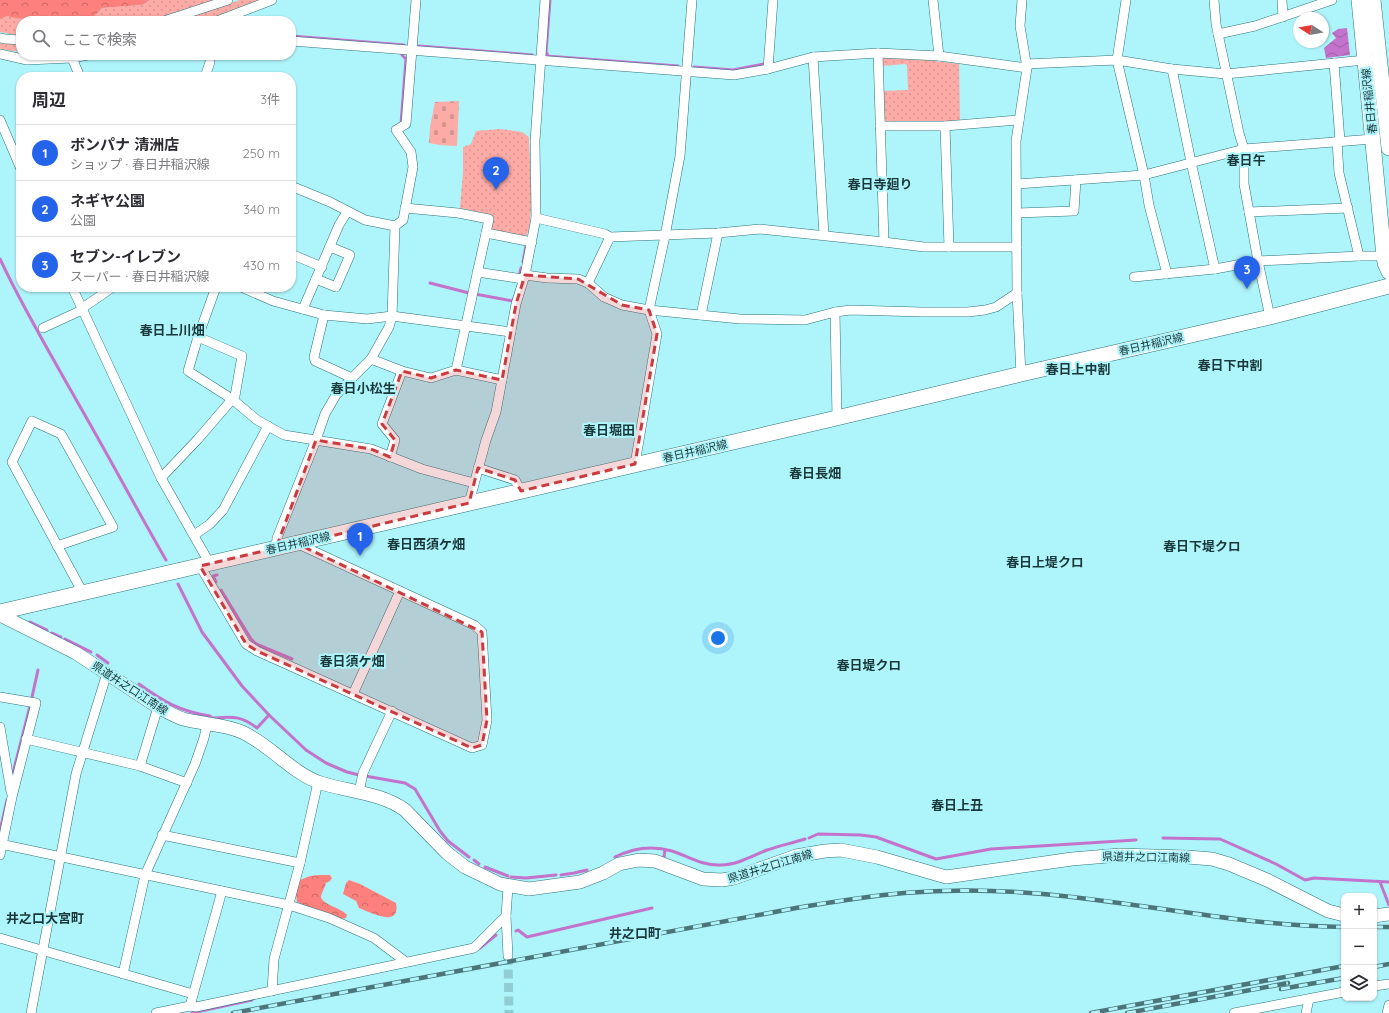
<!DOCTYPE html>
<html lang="ja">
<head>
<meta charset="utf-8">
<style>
	body { margin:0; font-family:Quicksand,"Noto Sans JP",sans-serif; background:#f2f2f3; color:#2b2b33 }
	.controls { position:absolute; right:12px; bottom:12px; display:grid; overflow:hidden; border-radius:8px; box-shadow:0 1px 3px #0004 }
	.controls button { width:36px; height:36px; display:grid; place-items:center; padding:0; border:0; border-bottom:1px solid #e1e1e2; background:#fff; color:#2b2b33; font:20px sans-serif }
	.compass { position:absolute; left:1293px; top:12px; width:36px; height:36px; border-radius:50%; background:#fff; box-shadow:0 1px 3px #0004; rotate:281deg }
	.you { position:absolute; left:718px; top:638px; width:14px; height:14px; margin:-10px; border:3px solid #fff; border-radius:50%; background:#1a73e8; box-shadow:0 0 0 6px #1a73e833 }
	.badge { display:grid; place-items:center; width:26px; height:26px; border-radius:50%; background:#2563eb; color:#fff; font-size:13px; font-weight:700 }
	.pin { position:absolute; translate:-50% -33px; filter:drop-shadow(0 1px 2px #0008) }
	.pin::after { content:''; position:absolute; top:21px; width:14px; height:12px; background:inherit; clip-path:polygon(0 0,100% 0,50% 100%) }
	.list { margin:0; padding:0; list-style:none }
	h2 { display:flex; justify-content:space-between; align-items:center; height:52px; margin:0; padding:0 16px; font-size:17px }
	h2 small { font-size:13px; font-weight:400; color:#7c7c81 }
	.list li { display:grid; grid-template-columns:26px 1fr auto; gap:12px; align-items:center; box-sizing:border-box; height:56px; padding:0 16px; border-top:1px solid #e1e1e2 }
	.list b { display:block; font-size:15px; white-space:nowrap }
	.list p { margin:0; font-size:13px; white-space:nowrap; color:#7c7c81 }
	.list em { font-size:13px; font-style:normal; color:#7c7c81 }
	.icon { flex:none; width:22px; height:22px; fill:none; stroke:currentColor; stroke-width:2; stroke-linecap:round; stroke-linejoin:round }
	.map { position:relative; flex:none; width:1389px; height:1013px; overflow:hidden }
	.search { position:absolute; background:#fff; box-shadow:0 1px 3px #0004; left:16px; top:16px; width:280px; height:44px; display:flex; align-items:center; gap:10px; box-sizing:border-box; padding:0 14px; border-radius:16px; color:#7c7c81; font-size:15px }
	.panel { position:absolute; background:#fff; box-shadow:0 1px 3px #0004; left:16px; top:72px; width:280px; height:220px; border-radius:16px }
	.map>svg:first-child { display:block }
</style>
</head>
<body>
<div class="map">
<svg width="1389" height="1013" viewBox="0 0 1389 1013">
	<defs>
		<pattern id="grass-dots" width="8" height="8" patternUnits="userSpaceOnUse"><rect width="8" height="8" fill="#fcaba6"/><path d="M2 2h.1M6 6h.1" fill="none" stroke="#d79490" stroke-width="1.8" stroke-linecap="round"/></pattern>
		<pattern id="forest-crowns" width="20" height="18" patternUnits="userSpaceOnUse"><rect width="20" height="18" fill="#fd807c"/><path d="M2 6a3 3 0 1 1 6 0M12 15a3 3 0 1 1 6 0" fill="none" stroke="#cc6a67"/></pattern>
		<pattern id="cemetery-stones" width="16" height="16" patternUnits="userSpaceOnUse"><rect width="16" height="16" fill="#fcaba6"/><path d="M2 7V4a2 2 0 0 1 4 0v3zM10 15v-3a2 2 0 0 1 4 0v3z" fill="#d79490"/></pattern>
		<pattern id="water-waves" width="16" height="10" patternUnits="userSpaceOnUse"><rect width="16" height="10" fill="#c373cc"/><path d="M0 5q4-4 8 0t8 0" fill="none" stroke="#9e5fa7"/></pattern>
	</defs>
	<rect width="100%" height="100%" fill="#aef4fb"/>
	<g fill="url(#grass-dots)">
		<path d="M150 0H217L149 21H90L102 8 141 5Z"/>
		<path d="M240 0H262L209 21H179Z"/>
		<path d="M7 16C16 19 24 18 31 21H21V36L0 32V19Z"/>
		<path d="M0 42 21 45V52L0 49Z"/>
		<path d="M884 58 927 60 959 64 960 121 887 124 883 119V91L908 90 907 66 906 64 881 66V60Z"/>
		<path d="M500 129 522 132 529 137C529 156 536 226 525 238L494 232 491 229 493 217 490 215 460 208 463 172V147L471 144 476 131Z"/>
	</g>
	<g fill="url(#forest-crowns)">
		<path d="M0 0H150L141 5 102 8 90 21H31C24 18 16 19 7 16L0 19Z"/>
		<path d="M319 875H330L332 878 330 881 326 883C325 887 322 892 321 896 320 904 342 908 347 915L346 918C337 922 307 906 297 902L296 894 300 880 310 876Z"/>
		<path d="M349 880 360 884 396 903C401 929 370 912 359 908L356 901 343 894 346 883Z"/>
	</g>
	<path fill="url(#cemetery-stones)" d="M459 101 457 146 440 145 429 143 430 127 435 102Z"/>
	<path fill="url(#water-waves)" d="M1347 28 1350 55 1326 58 1324 48 1336 38 1332 33 1338 29Z"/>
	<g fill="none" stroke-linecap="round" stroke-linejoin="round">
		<g stroke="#c373cc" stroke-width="3">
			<path d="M291 36 404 45"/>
			<path d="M419 46 532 55"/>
			<path d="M546 56 678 66"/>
			<path d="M548 56 546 52 550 0"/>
			<path d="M694 67 733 70 764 64"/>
			<path d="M401 124 406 59 402 55"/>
			<path d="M0 259C23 308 51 355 78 403 108 455 136 508 166 560"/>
			<path d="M523 262 526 246"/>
			<path d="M519 276 521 268"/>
			<path d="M430 283 469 293"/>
			<path d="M475 294 513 301 514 298"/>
			<path d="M216 582 213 576 217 575"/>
			<path d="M178 584 202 632 242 686 269 715 306 750 326 763 347 772 359 775"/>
			<path d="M221 590 251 639 256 644 292 659"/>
			<path d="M30 622 47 630"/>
			<path d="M52 633 61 637"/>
			<path d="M65 639 91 652"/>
			<path d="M97 655 108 663"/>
			<path d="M139 684C164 702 179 711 210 716L212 718C233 717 240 715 257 728L269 715"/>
			<path d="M32 697 38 670"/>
			<path d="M13 773 30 706"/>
			<path d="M365 776 405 783 415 789 440 831 448 841 469 857"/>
			<path d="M0 831 7 800"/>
			<path d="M809 838 818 834 861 835 876 837 936 859 991 849 1136 840"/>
			<path d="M1163 838 1220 839 1276 864 1305 880 1314 878 1389 882"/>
			<path d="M615 857C633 848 652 845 672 851 688 856 702 866 721 865 737 865 752 856 767 850 779 846 792 843 805 839"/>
			<path d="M664 857 665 850"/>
			<path d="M474 860 479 864"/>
			<path d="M485 867 508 876"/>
			<path d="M561 875 574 873 587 870"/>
			<path d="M511 877 526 878 556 875"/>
			<path d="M1380 882 1389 905"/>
			<path d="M516 931 518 930 527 937 652 908"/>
			<path d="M480 948 496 935"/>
			<path d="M192 1013 252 1000"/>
		</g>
		<path stroke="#90ced4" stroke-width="9" stroke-dasharray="9 4.5" stroke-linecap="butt" d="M508 956 509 1013"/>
		<defs>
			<g id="minor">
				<path d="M933 0 939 56"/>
				<path d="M1126 0 1117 60 1144 175 1149 205 1167 274"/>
				<path d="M1214 0 1216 24 1239 133 1244 149V184L1258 261 1270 317"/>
				<path d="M1282 0 1283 17"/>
				<path d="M164 21 228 0"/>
				<path d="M217 21 272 0"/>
				<path d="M1218 34 1255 26 1332 0"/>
				<path d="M0 38 5 39 21 40"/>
				<path d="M291 41 734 75 768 69 813 57 878 53 939 56 1027 68"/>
				<path d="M0 54 27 60 72 58 88 55"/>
				<path d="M813 57 824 235"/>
				<path d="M72 58 80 77"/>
				<path d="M1334 63 1340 141"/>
				<path d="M1026 64 1117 60 1172 69 1226 74 1365 60"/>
				<path d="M768 69 773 0"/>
				<path d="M1172 69 1191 162 1215 269"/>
				<path d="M205 77 210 62"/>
				<path d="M0 120 21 169"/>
				<path d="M880 126H945L1019 120"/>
				<path d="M945 126 949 247"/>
				<path d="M1337 141 1339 173 1359 256H1384"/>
				<path d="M1017 184 1144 175 1244 149 1373 139"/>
				<path d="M291 186 330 202 365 220 395 226"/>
				<path d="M405 208 458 213 489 219 486 233 532 242"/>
				<path d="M1249 212 1348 208"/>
				<path d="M1017 213 1074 211 1076 180"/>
				<path d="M536 218 605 234 610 237 718 233 760 229 884 242 878 53"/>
				<path d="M884 242 924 247H1017"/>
				<path d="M291 254 322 267"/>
				<path d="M477 272 523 279"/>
				<path d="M525 275 536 218 535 141 545 0"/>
				<path d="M1134 277 1215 269 1258 261 1359 256"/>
				<path d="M316 279 336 287 350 255 330 247"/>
				<path d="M588 283 610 237"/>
				<path d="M72 287 161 478 210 564"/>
				<path d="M216 287 198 337 188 371 232 399 257 420 284 435 371 449 422 469 474 483"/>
				<path d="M241 287 273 301 324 315 367 319 392 316 511 332"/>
				<path d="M81 309 113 287"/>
				<path d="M303 309 339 225 347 212"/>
				<path d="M835 312 837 418"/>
				<path d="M324 315 314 357 315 361 352 378"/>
				<path d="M701 315 718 233"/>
				<path d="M43 328 82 310"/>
				<path d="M371 359 402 371 431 378 456 370 502 380"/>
				<path d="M456 370 486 233"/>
				<path d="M1021 374 1017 293 1016 141 1027 68 1020 26 1022 0"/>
				<path d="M390 457 395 440 382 424 402 371"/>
				<path d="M635 464 657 334 649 310 665 236 680 156 692 0"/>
				<path d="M478 468 515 480 521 491"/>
				<path d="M161 478 198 439 235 396 242 356 198 337"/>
				<path d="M469 503 486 440 496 412 516 304 525 275 547 278 578 279 588 283 604 297 622 305 649 310 740 319 805 320 835 312 851 310 922 312H968L985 310 996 307 1017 293"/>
				<path d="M194 535 210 524 223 510 268 426"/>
				<path d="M57 546 113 527 61 434 32 421 12 462 83 593"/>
				<path d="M276 548 277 538 316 440 325 414 336 395 352 378 371 359 389 327 392 316 395 226 403 220 413 167 411 152 396 130 406 124 416 0"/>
				<path d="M200 566 246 644 257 651 472 748 482 745 487 720 482 632 474 625 298 544"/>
				<path d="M353 694 400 591"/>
				<path d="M0 697 36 703 12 797 0 855"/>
				<path d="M0 727 11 792"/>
				<path d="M26 739 140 766 187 783"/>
				<path d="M140 766 158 707"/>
				<path d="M359 792 363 773 392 711"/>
				<path d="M162 835 300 863"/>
				<path d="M0 844 289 905 329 918 374 938 406 962"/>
				<path d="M508 887 506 916 508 956"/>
				<path d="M222 891 190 1006 196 1007 474 948 506 916"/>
				<path d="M0 938 193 994"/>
				<path d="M123 974 145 875 195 764 204 738 207 724"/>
				<path d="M1374 986 1389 984"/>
				<path d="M272 991 274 959 300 863 318 782"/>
				<path d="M31 1013 76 774 107 673"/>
				<path d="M156 1013 190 1006"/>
				<path d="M1234 1013 1344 992"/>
				<path d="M1306 1013 1309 999"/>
				<path d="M1387 1013 1389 1005"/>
			</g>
			<g id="secondary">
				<path d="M0 615 76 653 158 707C166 711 174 716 183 719 202 724 224 724 242 732 270 745 290 771 318 782 347 792 380 792 405 810L447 853 465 867 500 884 529 889 580 882 603 873 619 864 639 860 655 861 703 879 722 880 734 878 796 856 825 851 841 850 877 857 946 877 1072 859 1120 855 1187 857 1212 859 1229 864 1267 880 1328 911 1344 915"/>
				<path d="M1374 916 1389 914"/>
			</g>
			<g id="primary">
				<path d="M1359 0 1384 256 1385 263 1389 272"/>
				<path d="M1373 0 1389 148"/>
				<path d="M0 612 828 420 1021 374 1270 317 1389 286"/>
			</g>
		</defs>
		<use href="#minor" stroke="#2d747a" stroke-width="10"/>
		<use href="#secondary" stroke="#2d747a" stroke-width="14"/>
		<use href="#primary" stroke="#2d747a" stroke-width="16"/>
		<use href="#minor" stroke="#fff" stroke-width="9"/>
		<use href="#secondary" stroke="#fff" stroke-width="13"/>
		<use href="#primary" stroke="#fff" stroke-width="15"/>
		<defs>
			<g id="rail">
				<path d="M1374 927H1389"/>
				<path d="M1374 967 1389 964"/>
				<path d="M1281 989 1344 978"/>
				<path d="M233 1013 796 908C832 902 868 896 904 893 950 889 998 890 1043 894 1144 903 1243 926 1344 927"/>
				<path d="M1091 1013 1344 966"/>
				<path d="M1127 1013 1288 983"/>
			</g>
		</defs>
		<use href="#rail" stroke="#4b7579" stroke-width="4.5"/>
		<use href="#rail" stroke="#aef4fb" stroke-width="3" stroke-dasharray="9" stroke-linecap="butt"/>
	</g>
	<path fill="#ca3b3f" fill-opacity="0.2" stroke="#ca3b3f" stroke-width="3" stroke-dasharray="8 5" stroke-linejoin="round" d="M525 275 578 279 622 305 649 310 657 334 635 464 521 491 515 480 478 468 469 503 298 544 482 632 487 720 482 745 472 748 257 651 246 644 200 566 276 548 316 440 371 449 390 457 395 440 382 424 402 371 431 378 456 370 502 380 516 304Z"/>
	<g text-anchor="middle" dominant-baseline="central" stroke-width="4" stroke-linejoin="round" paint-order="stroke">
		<g font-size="11" fill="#1a3739" stroke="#aef4fb">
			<text transform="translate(1369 101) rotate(-96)">春日井稲沢線</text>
			<text transform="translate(1151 344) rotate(-13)">春日井稲沢線</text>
			<text transform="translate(695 451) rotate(-13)">春日井稲沢線</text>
			<text transform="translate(298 543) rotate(-13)">春日井稲沢線</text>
			<text transform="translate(130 688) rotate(33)">県道井之口江南線</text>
			<text transform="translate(1146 857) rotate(1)">県道井之口江南線</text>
			<text transform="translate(770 866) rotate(-17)">県道井之口江南線</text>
		</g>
		<g font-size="13" font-weight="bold" fill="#1a3739" stroke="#aef4fb">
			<text x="1246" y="160">春日午</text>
			<text x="880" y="184">春日寺廻り</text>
			<text x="172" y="330">春日上川畑</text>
			<text x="1230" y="365">春日下中割</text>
			<text x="1078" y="369">春日上中割</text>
			<text x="363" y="388">春日小松生</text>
			<text x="609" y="430">春日堀田</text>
			<text x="815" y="473">春日長畑</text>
			<text x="426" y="544">春日西須ケ畑</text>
			<text x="1202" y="546">春日下堤クロ</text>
			<text x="1045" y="562">春日上堤クロ</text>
			<text x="352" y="661">春日須ケ畑</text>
			<text x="869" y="665">春日堤クロ</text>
			<text x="957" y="805">春日上丑</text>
			<text x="45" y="918">井之口大宮町</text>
			<text x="635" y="933">井之口町</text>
		</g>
	</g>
</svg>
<div class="controls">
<button>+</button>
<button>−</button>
<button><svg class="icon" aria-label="layers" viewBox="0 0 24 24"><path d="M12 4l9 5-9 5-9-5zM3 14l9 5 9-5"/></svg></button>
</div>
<svg class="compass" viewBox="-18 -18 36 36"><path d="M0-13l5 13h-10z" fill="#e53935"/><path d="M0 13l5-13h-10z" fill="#7c7c81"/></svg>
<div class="you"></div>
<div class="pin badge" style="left:360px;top:556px">1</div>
<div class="pin badge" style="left:496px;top:190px">2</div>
<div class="pin badge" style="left:1247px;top:289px">3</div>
<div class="search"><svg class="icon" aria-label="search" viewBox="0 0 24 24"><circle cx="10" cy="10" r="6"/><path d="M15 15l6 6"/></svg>ここで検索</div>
<section class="panel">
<h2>周辺<small>3件</small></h2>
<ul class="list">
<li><span class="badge">1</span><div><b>ボンパナ 清洲店</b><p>ショップ · 春日井稲沢線</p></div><em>250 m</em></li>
<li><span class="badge">2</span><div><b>ネギヤ公園</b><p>公園</p></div><em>340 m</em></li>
<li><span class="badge">3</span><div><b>セブン-イレブン</b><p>スーパー · 春日井稲沢線</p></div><em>430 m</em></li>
</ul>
</section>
</div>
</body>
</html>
